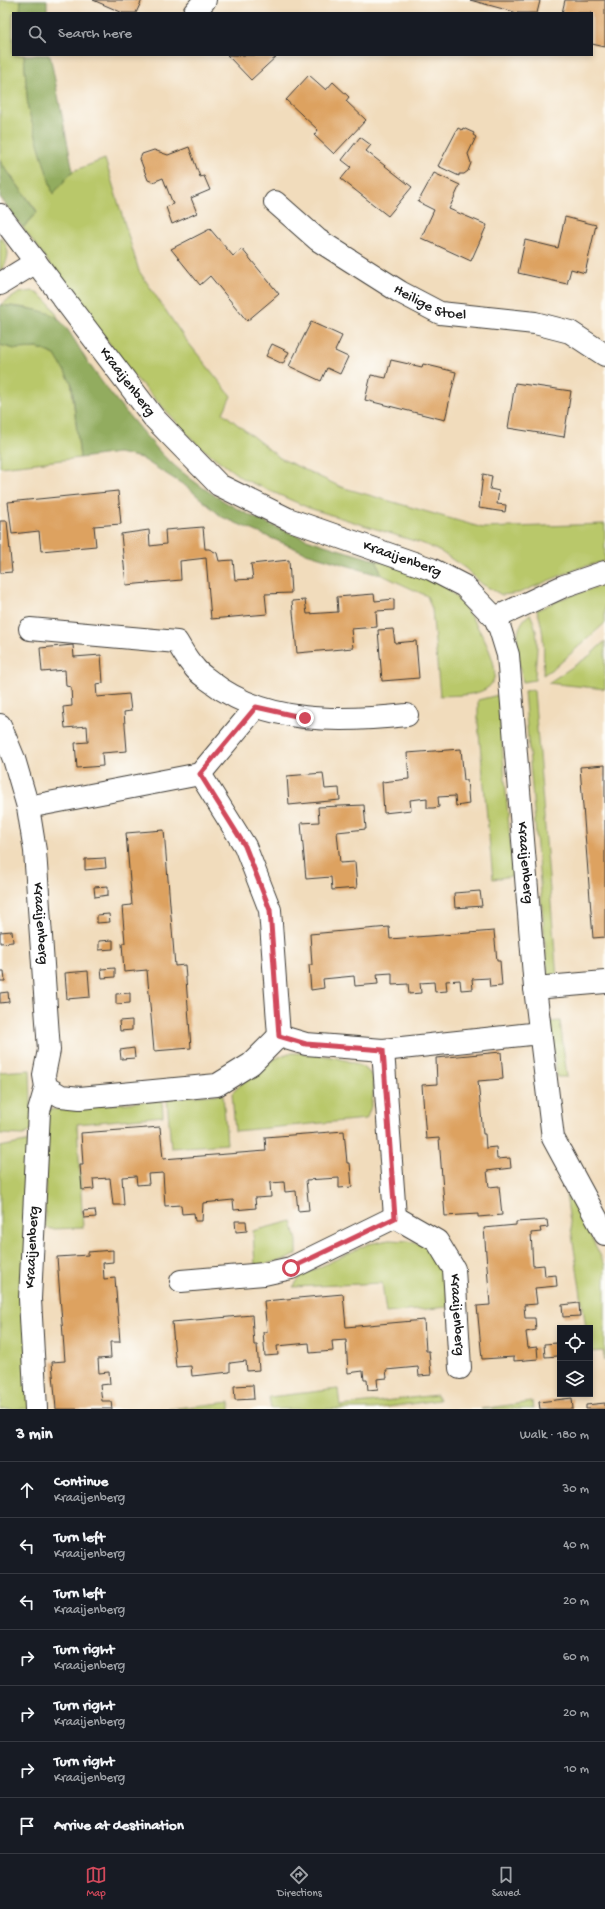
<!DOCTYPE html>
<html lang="en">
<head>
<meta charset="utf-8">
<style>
	body { margin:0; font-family:"Gochi Hand",sans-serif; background:#242831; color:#f1f3f6 }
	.controls { position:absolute; right:12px; bottom:12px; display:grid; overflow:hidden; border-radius:0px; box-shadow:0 2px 6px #0003 }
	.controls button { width:36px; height:36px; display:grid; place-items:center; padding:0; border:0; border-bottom:1px solid #363941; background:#171b24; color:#f1f3f6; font:20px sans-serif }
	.stop { position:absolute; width:12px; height:12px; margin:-9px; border:3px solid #d1495b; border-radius:50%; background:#fff }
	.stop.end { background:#d1495b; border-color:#fff; box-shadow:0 1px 4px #0008 }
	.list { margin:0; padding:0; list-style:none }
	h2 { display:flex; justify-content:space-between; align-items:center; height:52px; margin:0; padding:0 16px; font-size:17px }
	h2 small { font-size:13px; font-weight:400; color:#9ea1a6 }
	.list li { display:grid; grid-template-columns:26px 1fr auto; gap:12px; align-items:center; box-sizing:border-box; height:56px; padding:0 16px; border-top:1px solid #363941 }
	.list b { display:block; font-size:15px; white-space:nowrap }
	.list p { margin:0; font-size:13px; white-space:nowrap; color:#9ea1a6 }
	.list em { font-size:13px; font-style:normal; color:#9ea1a6 }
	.icon { flex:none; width:22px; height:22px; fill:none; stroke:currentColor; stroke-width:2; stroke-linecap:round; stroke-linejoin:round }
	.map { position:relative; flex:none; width:605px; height:1409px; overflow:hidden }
	.search { position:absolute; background:#171b24; box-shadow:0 2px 6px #0003; left:12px; right:12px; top:12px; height:44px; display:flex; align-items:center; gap:10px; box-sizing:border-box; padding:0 14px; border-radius:0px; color:#9ea1a6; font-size:15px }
	.sheet { height:444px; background:#171b24 }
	nav { display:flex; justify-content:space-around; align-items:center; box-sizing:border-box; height:56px; border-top:1px solid #363941; background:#171b24; font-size:11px; color:#9ea1a6 }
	nav a { display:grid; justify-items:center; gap:2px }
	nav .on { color:#d1495b }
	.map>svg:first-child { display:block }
</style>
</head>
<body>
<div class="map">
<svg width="605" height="1409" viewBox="0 0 605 1409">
	<rect width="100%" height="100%" fill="#fdfcf7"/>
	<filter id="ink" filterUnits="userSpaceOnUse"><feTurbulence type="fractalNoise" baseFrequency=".025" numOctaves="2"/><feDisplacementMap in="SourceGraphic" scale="8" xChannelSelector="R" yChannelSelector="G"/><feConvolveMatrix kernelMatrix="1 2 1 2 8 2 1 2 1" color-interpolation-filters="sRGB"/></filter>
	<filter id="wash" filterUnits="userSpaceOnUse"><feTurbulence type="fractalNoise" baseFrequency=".012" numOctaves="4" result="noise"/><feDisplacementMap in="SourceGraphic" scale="16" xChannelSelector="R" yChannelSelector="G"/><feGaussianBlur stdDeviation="0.9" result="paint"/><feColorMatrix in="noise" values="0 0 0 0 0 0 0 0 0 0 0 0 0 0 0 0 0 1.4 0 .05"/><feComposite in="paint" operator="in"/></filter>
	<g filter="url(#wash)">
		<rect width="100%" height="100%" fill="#f1dcbc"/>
		<g fill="#b9c86a" stroke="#6a7243">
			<path d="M0 0H21L20 13H13V55H24L28 109 53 193 73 171 105 159 139 271 183 336 231 396 223 413 280 458 341 487 483 528 605 524V561L579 568 519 593 502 595 482 584 465 568 441 552 424 544 309 508 243 479 198 445 133 375 23 228 37 211 0 161Z"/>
			<path d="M0 237C11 248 10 260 0 271Z"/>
			<path d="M33 291C47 298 54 308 60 322 46 308 20 307 0 305L19 293Z"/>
			<path d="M0 345 15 349 38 348 55 355 71 382 80 458 0 467Z"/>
			<path d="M376 560C396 566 426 575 444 586 462 598 506 663 492 683 483 697 455 695 440 696L432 609 427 596 382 575Z"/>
			<path d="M605 585V623L558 665 543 675C544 652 545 632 537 610L569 596Z"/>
			<path d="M530 614C542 637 535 655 535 680L523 682C519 660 509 629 530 614Z"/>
			<path d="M605 641V689L548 683 589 656Z"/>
			<path d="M531 690 534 691 557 978 548 979 524 691Z"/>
			<path d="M498 695 513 876 493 879 478 723V700Z"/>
			<path d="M560 1021 567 1077H557L550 1022Z"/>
			<path d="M289 1053C309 1053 354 1057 369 1072 378 1082 372 1108 366 1119L235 1131 232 1093C250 1076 265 1061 289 1053Z"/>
			<path d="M30 1070 32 1131 23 1135 0 1134V1072Z"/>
			<path d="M223 1094 227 1144 171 1148 167 1098Z"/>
			<path d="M162 1100 163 1116 77 1124 83 1228 50 1229 45 1227 46 1110Z"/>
			<path d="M31 1141 32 1409H0V1147Z"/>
			<path d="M566 1195 578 1210 605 1265V1361L603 1351 590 1352V1328H586Z"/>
			<path d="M292 1221 297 1241V1254L288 1259 255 1266 253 1231Z"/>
			<path d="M389 1240 409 1241 423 1245 431 1252 446 1273 448 1307 386 1313 382 1283 293 1287 301 1276 368 1244Z"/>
			<path d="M338 1389 340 1406 437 1395 439 1400 374 1409H271L269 1397Z"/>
			<path d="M230 1402V1409H168Z"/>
			<path d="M532 1402 533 1409H481Z"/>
		</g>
		<g fill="#92ac5e" stroke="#57643d">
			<path d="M21 0H47V13H20Z"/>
			<path d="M24 55H50L73 171 53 194 28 109Z"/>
			<path d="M0 161 37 212 23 228 0 197Z"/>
			<path d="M0 305C14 307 41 309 53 315 67 323 80 351 89 364 106 389 126 412 145 435 153 443 160 453 168 460 229 515 298 539 376 560L382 575 372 573 306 553 222 517 187 487 141 458 118 453 80 458 72 384 55 355 38 348 15 349 0 345Z"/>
		</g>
		<g id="blocks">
			<g fill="#dda260">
				<path d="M93 0H142L136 13H123Z"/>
				<path d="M470 0H537L540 1 537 13H518Z"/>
				<path d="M565 0H605V47L592 44V13H562Z"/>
				<path d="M227 55H278L251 80Z"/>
				<path d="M309 75 326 90 333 82 349 97 346 101 366 120 334 154 314 135 318 130 286 100Z"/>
				<path d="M458 128 462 130 463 128 474 133 473 135 476 137 468 154 471 163 468 171 464 174H459V176L438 166Z"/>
				<path d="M360 137 371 145 366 151 412 187 388 216 341 179 351 167 342 160Z"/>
				<path d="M189 147 200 177 204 176 210 190 191 198 197 213 172 224 166 207 173 204 163 178 153 182 148 180 140 159 142 154 154 150 168 155Z"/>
				<path d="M434 173 460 185 449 209 487 225 471 261 421 238 434 210 418 202Z"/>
				<path d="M565 217 596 225 585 273 571 269 567 284 518 273 525 240 558 248Z"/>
				<path d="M210 229 233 256 242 249 279 294 247 321 210 276 200 285 171 249Z"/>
				<path d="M311 322 342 336 335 351 348 357 340 374 327 368 321 381 289 366Z"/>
				<path d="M272 344 289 352 283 364 266 356Z"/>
				<path d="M391 360 422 367 423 364 456 372 445 420 365 400 371 375 386 378Z"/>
				<path d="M515 383 571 391 564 437 508 428Z"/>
				<path d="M483 474 492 476 490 489 499 491 497 504 506 505 505 512 479 508Z"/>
				<path d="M118 491 121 524 94 526 96 546 41 551 39 531 12 534 8 502Z"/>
				<path d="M0 521H7L12 572 0 573Z"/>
				<path d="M203 527 205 549H209L217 553 219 561 233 560 235 580 253 579 251 564 289 560 291 593 265 594 267 614 211 619 206 558 180 561 181 580 126 585 121 534 149 530 150 546 166 544 165 530Z"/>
				<path d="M374 594 375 601 394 599V610L376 611 377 627 351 629 353 648 297 653 292 601 305 600 307 614 338 612 337 597Z"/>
				<path d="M393 629 395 643 416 641 419 678 382 681 378 630Z"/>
				<path d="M73 645 74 657 101 655 103 683 96 684 97 697 129 694 131 711 124 712 127 751 102 753 103 766 77 768 75 743 88 742 87 726 65 728 63 707 72 706 71 687 66 686 65 670 42 672 40 648Z"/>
				<path d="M461 749 464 780H467L469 804 456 806 455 796 438 797 439 807 433 808H427V798L410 800 411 810 384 813 382 782 409 779 407 753Z"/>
				<path d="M605 765V937L593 938 580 767Z"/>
				<path d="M323 773 325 789 339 788 340 800 289 805 287 776Z"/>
				<path d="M364 805 366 829 337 832 340 863 355 862 357 888 332 890 331 877 306 879 301 823 319 822 318 807Z"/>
				<path d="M164 830 175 966 185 965 191 1048 154 1051 147 970 124 972 122 943H125L122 906 132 905 126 833Z"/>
				<path d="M105 858 106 868 85 870V859Z"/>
				<path d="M108 886V895L95 897 94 887Z"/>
				<path d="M480 891 482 906 455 908 454 893Z"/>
				<path d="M109 914 110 922 97 923V915Z"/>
				<path d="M389 927 390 939 494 931 497 961H500L502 986 490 987 489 978 472 979 473 989 461 990 460 980 446 981 447 991 435 992 434 982 420 983 421 993 409 994 408 984 392 985V973L377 974 378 984 355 986 354 976 323 979 324 988 311 990 309 965H312L310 934Z"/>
				<path d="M12 931 13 942 0 943V932Z"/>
				<path d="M113 940V949L99 950V941Z"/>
				<path d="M115 968V977L102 978 101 969Z"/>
				<path d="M0 971H4L5 981H0Z"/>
				<path d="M88 971 90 997 67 999 65 973Z"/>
				<path d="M8 992 9 1002 0 1003V993Z"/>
				<path d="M130 993V1003L116 1004V994Z"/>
				<path d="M132 1020V1030L120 1031 119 1021Z"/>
				<path d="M134 1048 135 1058 121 1059 120 1050Z"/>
				<path d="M501 1052 503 1079 478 1081 483 1134H485L486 1148 496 1147 497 1159 510 1158 511 1168 487 1171 489 1187 499 1186 502 1215 478 1217V1214L445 1216 439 1138 426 1139 422 1085 437 1084 436 1058Z"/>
				<path d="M160 1127 163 1159 266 1151 265 1137 344 1131 347 1163H350L352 1187 339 1188V1178L306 1180 309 1210 298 1211 296 1191 285 1192 284 1182 270 1183 271 1197 255 1198 256 1208 234 1210 233 1200 203 1203 202 1221H195L194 1213 182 1214 181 1205 165 1206 163 1173 148 1174 149 1184 137 1185 136 1176 122 1177 124 1205H113L110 1178 93 1179 94 1189 82 1190 80 1165H83L81 1133Z"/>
				<path d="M95 1210 96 1217 84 1218 83 1211Z"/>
				<path d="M547 1220 548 1227 540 1228 541 1232 531 1233 533 1266 544 1265 545 1276 556 1275 557 1286 535 1288 537 1304 524 1305 525 1318H535L536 1330 526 1332 528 1348 537 1347 538 1359 514 1361V1357L482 1359 477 1306 490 1305 484 1228 516 1225V1222Z"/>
				<path d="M235 1221H246L247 1231 236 1232Z"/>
				<path d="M113 1250V1262L103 1263 104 1279 115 1278 120 1342H110L111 1358 98 1359 99 1373 109 1372 110 1384 100 1385 102 1401H111L112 1409H56L52 1362 65 1361 57 1257 88 1255V1252Z"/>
				<path d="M343 1294 346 1327 424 1320 426 1351H429L431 1375 419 1376 418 1367 386 1370 387 1378 377 1379 378 1389 368 1390 367 1380H364L363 1371 348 1373 346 1340 332 1341 333 1351 310 1353 309 1343 277 1346 278 1355 265 1356 263 1332H267L264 1301Z"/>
				<path d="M579 1303 580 1316 563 1317 562 1305Z"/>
				<path d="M252 1315 254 1345H257L259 1370 247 1371 246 1361 230 1363V1372L192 1376 191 1366 176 1367 172 1322Z"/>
				<path d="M557 1343 558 1356 545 1357 544 1344Z"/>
				<path d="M253 1385 254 1399 235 1400 234 1386Z"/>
				<path d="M572 1398 573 1409H540L539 1402Z"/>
				<path d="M605 1403V1409H586V1405Z"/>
			</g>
		</g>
	</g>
	<g filter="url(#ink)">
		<use href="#blocks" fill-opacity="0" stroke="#3c3934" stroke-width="1"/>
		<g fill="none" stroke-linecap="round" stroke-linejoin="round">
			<defs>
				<g id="minor">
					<path d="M194 13 205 0"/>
					<path id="s1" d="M275 202 318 240 400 292 440 313 535 323 570 332 605 355"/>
					<path id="s2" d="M0 215 154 418 219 485 288 519 431 569 464 586 495 618 500 629 508 655 535 988 553 1138 605 1234"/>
					<path d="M0 284 36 262"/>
					<path d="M495 618 564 586 605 572"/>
					<path d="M30 629 177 642C182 650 187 660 194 667 198 673 205 677 210 681 266 725 341 722 407 715"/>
					<path id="s3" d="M0 725 14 759 28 807 35 851 49 1050 44 1075 46 1087 61 1096 80 1098 217 1085 251 1064 279 1036 306 1044 383 1050 540 1033"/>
					<path d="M200 774 245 846 270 910 279 1036"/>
					<path d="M28 807 200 774 256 707"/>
					<path d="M535 988 605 982"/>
					<path d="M383 1050 395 1217"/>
					<path id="s4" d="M395 1217 437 1241 454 1269 460 1368"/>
					<path d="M181 1281 264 1274 291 1268 395 1217"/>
					<path id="s5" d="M36 1409 30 1299 39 1111 46 1087"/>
				</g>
			</defs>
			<use href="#minor" stroke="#3c3934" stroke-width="24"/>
			<use href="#minor" stroke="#fff" stroke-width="22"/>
		</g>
	</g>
	<g fill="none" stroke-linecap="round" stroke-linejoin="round" filter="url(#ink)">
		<path stroke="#d1495b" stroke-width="5" d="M291 1268 395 1218 383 1050 306 1044 279 1036 270 910 245 846 200 774 256 707 305 718"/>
	</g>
	<g text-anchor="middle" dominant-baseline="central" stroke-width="4" stroke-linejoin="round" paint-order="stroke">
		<g font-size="15" fill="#1c1c1c" stroke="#fdfcf7">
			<text stroke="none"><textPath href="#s1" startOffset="187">Heilige Stoel</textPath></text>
			<text stroke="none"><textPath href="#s2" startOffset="210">Kraaijenberg</textPath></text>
			<text stroke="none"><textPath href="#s2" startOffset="546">Kraaijenberg</textPath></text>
			<text stroke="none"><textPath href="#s2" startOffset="906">Kraaijenberg</textPath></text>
			<text stroke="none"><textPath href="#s3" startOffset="204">Kraaijenberg</textPath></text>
			<text stroke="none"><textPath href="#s5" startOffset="162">Kraaijenberg</textPath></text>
			<text stroke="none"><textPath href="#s4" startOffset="127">Kraaijenberg</textPath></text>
		</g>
	</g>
</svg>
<div class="controls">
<button><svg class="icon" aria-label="locate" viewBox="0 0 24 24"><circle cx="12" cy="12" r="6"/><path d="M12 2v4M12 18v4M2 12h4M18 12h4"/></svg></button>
<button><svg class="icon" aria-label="layers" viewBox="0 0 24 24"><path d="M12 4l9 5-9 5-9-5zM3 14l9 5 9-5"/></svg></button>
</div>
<div class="stop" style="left:291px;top:1268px"></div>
<div class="stop end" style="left:305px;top:718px"></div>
<div class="search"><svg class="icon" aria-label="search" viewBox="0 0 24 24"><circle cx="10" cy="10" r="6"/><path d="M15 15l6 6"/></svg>Search here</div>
</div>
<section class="sheet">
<h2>3 min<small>Walk · 180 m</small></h2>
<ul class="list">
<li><svg class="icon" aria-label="ahead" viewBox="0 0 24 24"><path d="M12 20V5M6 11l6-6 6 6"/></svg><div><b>Continue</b><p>Kraaijenberg</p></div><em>30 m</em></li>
<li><svg class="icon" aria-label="left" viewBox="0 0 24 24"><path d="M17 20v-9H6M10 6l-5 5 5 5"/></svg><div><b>Turn left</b><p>Kraaijenberg</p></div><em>40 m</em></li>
<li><svg class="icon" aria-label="left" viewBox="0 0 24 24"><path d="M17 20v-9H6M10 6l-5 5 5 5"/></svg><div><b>Turn left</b><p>Kraaijenberg</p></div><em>20 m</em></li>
<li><svg class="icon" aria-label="right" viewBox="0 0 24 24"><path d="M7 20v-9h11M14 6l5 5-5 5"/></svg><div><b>Turn right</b><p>Kraaijenberg</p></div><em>60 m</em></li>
<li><svg class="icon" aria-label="right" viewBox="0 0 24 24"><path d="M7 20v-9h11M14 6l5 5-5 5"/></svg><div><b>Turn right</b><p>Kraaijenberg</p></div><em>20 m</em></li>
<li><svg class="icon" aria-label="right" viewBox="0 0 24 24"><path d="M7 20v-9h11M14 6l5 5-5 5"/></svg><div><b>Turn right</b><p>Kraaijenberg</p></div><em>10 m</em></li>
<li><svg class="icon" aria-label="arrive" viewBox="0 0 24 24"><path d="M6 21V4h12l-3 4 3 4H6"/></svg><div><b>Arrive at destination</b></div></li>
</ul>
</section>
<nav>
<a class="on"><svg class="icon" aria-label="map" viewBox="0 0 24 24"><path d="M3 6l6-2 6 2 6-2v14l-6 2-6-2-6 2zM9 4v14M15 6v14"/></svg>Map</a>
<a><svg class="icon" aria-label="directions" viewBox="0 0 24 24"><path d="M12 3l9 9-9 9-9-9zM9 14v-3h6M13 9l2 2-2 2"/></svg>Directions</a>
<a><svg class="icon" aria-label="saved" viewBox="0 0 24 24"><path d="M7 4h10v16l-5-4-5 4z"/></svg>Saved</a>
</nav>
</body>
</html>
